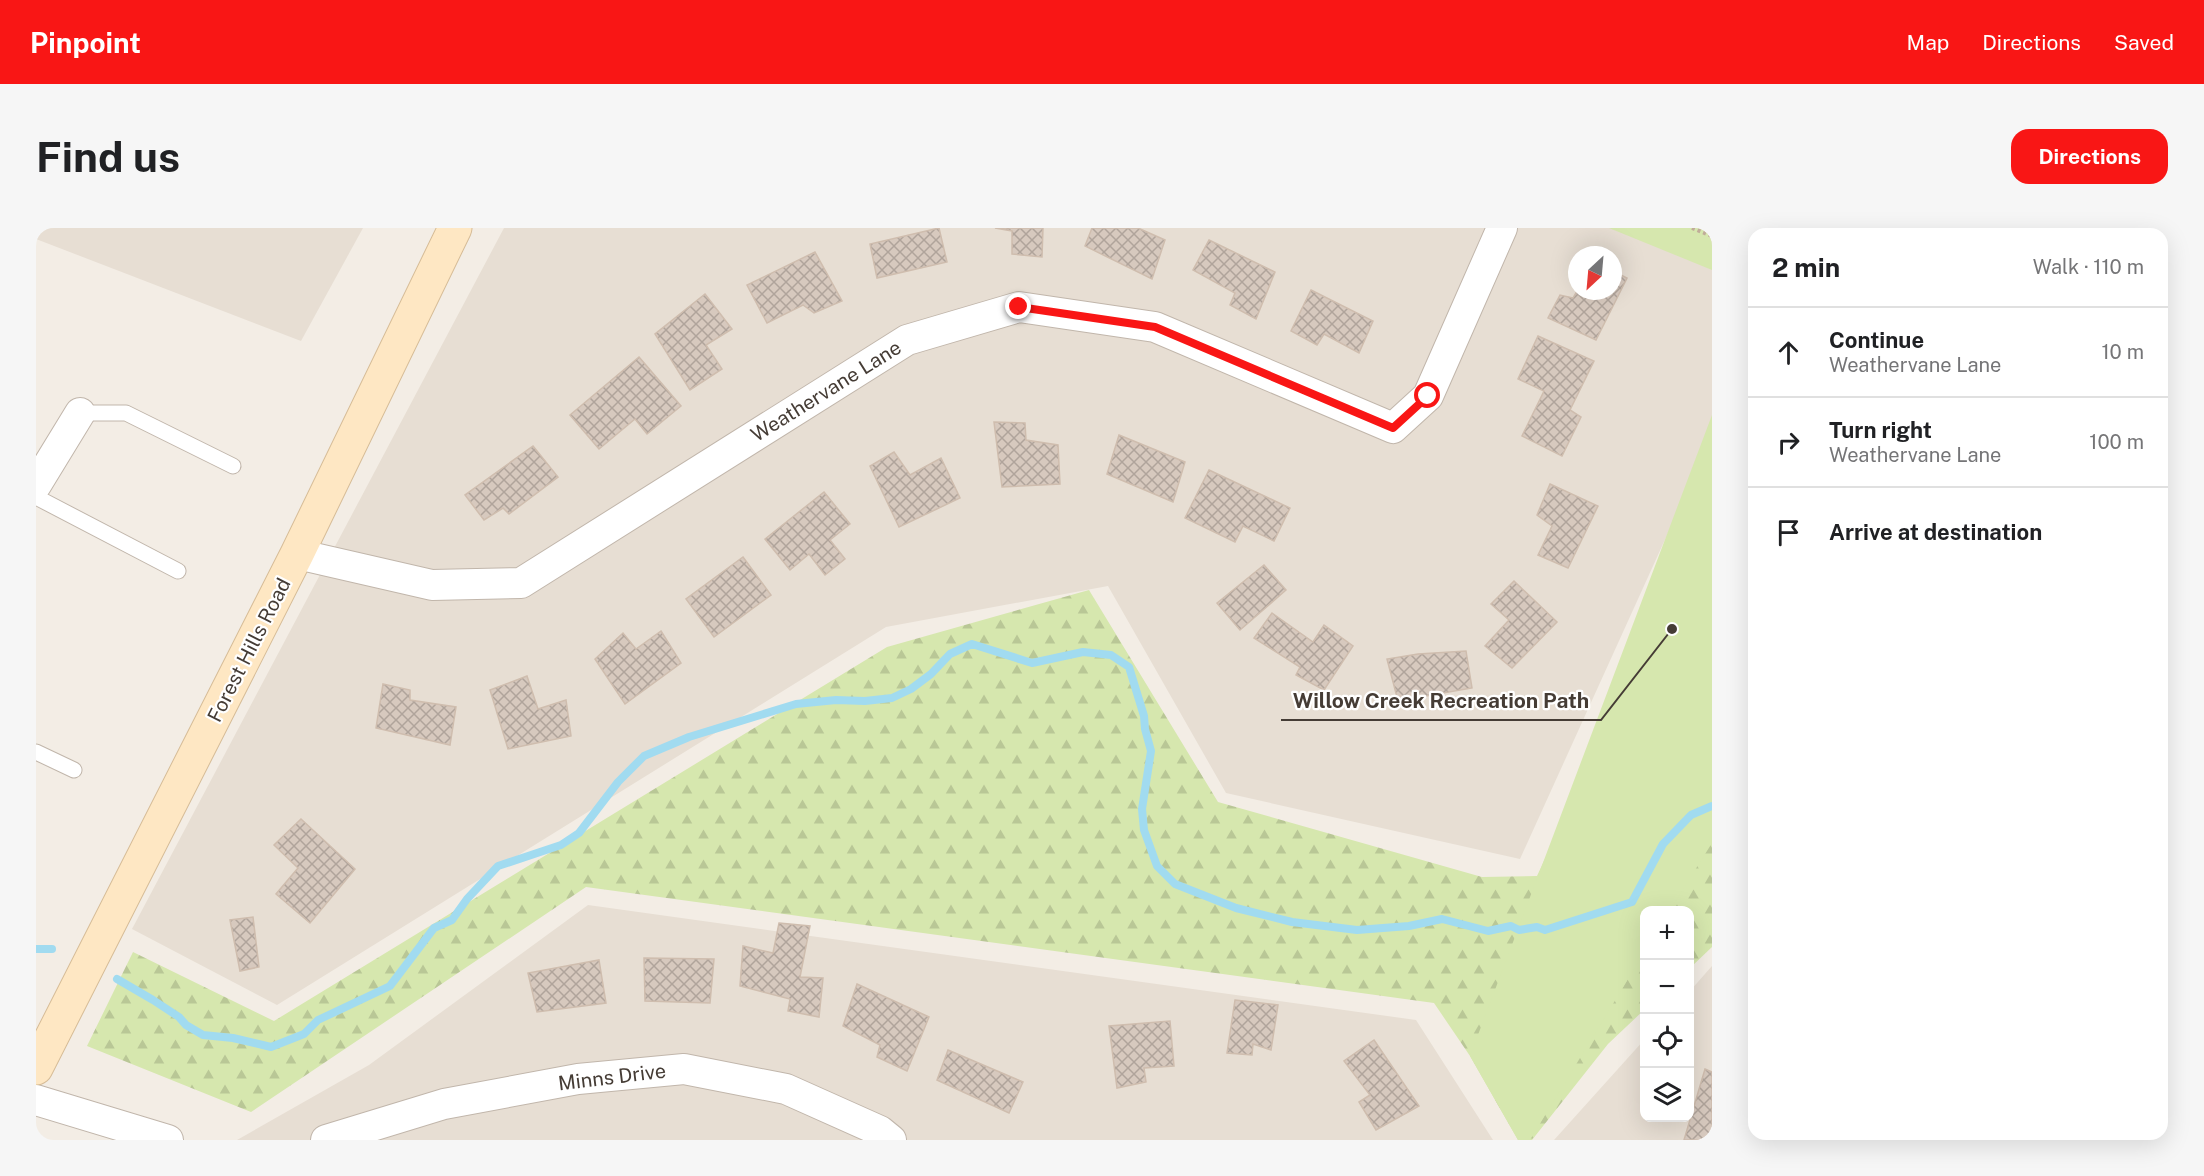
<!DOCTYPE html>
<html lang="en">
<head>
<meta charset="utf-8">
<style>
	body { margin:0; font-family:"Public Sans",sans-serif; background:#f6f6f6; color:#202124 }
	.controls { position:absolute; right:18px; bottom:18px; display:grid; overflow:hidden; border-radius:12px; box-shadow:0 6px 24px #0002 }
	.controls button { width:54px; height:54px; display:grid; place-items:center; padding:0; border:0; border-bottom:2px solid #e0e0e0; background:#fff; color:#202124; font:30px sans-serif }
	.compass { position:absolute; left:1532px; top:18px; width:54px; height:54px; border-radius:50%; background:#fff; box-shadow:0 6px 24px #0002; rotate:206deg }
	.stop { position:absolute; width:18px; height:18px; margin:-14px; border:4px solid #f91615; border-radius:50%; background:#fff }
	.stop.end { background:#f91615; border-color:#fff; box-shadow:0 2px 6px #0008 }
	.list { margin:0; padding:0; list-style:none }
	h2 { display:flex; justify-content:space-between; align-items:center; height:78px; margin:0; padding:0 24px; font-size:26px }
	h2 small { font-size:20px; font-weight:400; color:#757577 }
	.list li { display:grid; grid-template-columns:39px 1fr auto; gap:18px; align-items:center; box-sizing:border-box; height:90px; padding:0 24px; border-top:2px solid #e0e0e0 }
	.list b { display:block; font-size:22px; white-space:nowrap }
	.list p { margin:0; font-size:20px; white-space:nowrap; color:#757577 }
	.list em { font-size:20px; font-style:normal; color:#757577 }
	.icon { flex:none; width:33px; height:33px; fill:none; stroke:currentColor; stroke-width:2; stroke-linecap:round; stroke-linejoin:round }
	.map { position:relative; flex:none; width:1676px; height:912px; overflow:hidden; border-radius:18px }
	header { display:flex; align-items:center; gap:36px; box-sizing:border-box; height:84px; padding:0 30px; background:#f91615; color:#fff }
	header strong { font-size:28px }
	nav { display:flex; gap:33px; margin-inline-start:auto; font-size:21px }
	.intro { display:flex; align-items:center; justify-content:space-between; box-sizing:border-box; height:144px; padding:0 36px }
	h1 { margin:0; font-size:42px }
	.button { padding:15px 27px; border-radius:18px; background:#f91615; color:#fff; font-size:21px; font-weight:700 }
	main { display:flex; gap:36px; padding:0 36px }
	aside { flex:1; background:#fff; border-radius:18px; box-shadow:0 6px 24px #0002 }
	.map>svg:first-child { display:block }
</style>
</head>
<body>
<header>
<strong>Pinpoint</strong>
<nav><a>Map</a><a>Directions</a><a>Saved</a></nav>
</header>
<div class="intro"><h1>Find us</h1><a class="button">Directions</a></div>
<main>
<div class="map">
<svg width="1676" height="912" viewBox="0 0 1676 912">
	<defs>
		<pattern id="forest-firs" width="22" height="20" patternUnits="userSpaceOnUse" patternTransform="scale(1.5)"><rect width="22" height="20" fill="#d6e7ae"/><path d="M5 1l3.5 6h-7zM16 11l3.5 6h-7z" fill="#b9c796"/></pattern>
		<pattern id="building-cross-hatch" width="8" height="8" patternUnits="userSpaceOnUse" patternTransform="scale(1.5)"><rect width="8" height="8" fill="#d7c9be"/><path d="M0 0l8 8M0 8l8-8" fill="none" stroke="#b0a49b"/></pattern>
	</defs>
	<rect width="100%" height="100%" fill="#f3ede5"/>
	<g fill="#e7ded3" fill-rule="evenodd">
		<path d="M0 0H327L265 113 0 11Z"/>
		<path d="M468 0H1676V208L1484 631 1190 565 1072 358 850 399 241 777 96 701ZM1541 27H1577V63H1541Z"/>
		<path d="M552 677 1380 792 1457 912H201L333 837Z"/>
		<path d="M1676 738V912H1518L1608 812V890H1654V763Z"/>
	</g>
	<path fill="url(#forest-firs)" d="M1640 348 1676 362V719L1654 740V682H1608V782L1572 816 1496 912H1482L1434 828 1398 775 550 659 215 884 51 818 97 724 238 793 851 419 1053 362 1182 574 1446 649 1501 648Z"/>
	<g fill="#d6e7ae">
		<path d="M1573 0H1676V42Z"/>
		<path d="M1676 187V615L1634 682H1608V725L1494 912H1482L1434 828Z"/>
	</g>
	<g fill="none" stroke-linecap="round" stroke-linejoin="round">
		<g stroke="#a1dbf0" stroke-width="8">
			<path d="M0 721H16"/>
			<path d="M81 751 117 772 143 789 150 797 167 807 197 810 235 819 268 806 282 792 354 758 398 700 416 692 431 671 462 638 525 617 543 605 582 554 608 528 653 509 760 476 800 472 829 473 856 470 875 461 895 446 914 426 936 416 996 435 1047 424 1075 427 1093 439 1108 488 1109 501 1115 523 1106 581 1108 602 1121 638 1139 656 1200 680 1256 694 1321 702 1373 698 1406 691 1452 703 1475 698 1483 702 1501 699 1509 702 1596 674 1627 616 1655 587 1676 578"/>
		</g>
	</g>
	<g fill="url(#building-cross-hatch)" stroke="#cfbdae" stroke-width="1.5">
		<path d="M903 0 911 34 841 50 834 16Z"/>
		<path d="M959 0H1007L1006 29 976 26V3Z"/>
		<path d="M1056 0H1102L1129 12 1116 51 1049 18Z"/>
		<path d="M1173 12 1239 44 1220 91 1194 77 1199 65 1157 42Z"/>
		<path d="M779 24 806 73 778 85 767 77 731 95 711 57Z"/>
		<path d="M1577 43 1591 50 1560 112 1512 90 1524 67 1537 70 1541 63H1577Z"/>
		<path d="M1275 62 1337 93 1323 125 1288 106 1281 117 1255 103Z"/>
		<path d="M669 66 696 101 670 117 686 141 654 162 619 106Z"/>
		<path d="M1502 108 1558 133 1534 182 1545 189 1526 228 1486 208 1508 163 1482 151Z"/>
		<path d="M603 129 645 178 611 206 599 191 563 221 534 187Z"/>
		<path d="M958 194 989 195 990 212 1022 217 1024 256 966 259Z"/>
		<path d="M1083 207 1149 234 1137 274 1071 246Z"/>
		<path d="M497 218 522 249 473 286 467 280 448 292 429 267Z"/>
		<path d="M858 224 874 247 905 230 924 270 863 299 834 238Z"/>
		<path d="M1173 242 1254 280 1238 313 1207 298 1199 314 1149 290Z"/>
		<path d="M1514 256 1562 278 1532 340 1502 327 1516 298 1501 287Z"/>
		<path d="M788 264 814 296 794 312 809 331 789 347 773 326 754 342 729 311Z"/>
		<path d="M707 329 735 367 678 409 650 371Z"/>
		<path d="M1228 337 1250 362 1204 402 1181 375Z"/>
		<path d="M1478 353 1521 394 1476 440 1449 418 1473 392 1455 376Z"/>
		<path d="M1236 385 1277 414 1288 397 1317 418 1288 462 1260 447 1264 439 1218 410Z"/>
		<path d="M625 403 645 435 589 476 559 431 587 405 600 421Z"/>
		<path d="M1430 423 1436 460 1362 473 1351 431 1382 426Z"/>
		<path d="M491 448 502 481 530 472 535 508 472 521 454 462Z"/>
		<path d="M347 456 374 462V472L420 479 414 517 340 500Z"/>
		<path d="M265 591 319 641 274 695 240 666 262 640 238 617Z"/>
		<path d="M217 689 223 739 204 743 194 692Z"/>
		<path d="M743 695 774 698 764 749 787 750 783 789 752 783 754 771 704 758 707 718 737 725Z"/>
		<path d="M608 730 678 731 674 775 609 773Z"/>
		<path d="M563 732 570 775 501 784 492 745Z"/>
		<path d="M821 756 893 789 871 843 841 829 844 817 807 798Z"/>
		<path d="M1199 772 1242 777 1235 822 1217 816 1216 827 1191 825Z"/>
		<path d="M1134 793 1138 838 1108 840 1110 854 1081 860 1073 798Z"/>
		<path d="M1338 812 1383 878 1340 902 1323 874 1334 867 1308 833Z"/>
		<path d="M912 822 987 854 973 885 901 852Z"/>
		<path d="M1669 841 1676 844V912H1648Z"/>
	</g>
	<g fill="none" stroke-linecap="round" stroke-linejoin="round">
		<defs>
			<g id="lane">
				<path d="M44 185H90L197 238"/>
				<path d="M0 269 142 343"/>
				<path d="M0 524 38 542"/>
			</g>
			<g id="street">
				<path d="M0 257 44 185"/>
				<path d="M261 326 396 357 485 355 871 112 983 79 1119 99 1357 200 1392 168 1466 0"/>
				<path d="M0 872 132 912"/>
				<path d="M290 912 408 876 542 851 648 841 750 861 844 903 855 912"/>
			</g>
			<path id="secondary" d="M0 840 261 326 419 0"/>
		</defs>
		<use href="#lane" stroke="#c1b6ab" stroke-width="17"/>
		<use href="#street" stroke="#c1b6ab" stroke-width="32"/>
		<use href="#secondary" stroke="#d6bc97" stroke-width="35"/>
		<path stroke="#c0ac99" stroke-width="4" stroke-dasharray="3 3" stroke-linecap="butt" d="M1656 0 1676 8"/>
		<use href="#lane" stroke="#fff" stroke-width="15"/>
		<use href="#street" stroke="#fff" stroke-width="30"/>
		<use href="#secondary" stroke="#fee7c3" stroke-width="33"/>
	</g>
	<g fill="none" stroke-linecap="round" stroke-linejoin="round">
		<path stroke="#f91615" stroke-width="8" d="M983 79 1119 99 1357 200 1392 168"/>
	</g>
	<g text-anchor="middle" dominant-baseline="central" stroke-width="4.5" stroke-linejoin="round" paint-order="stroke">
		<g font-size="20" fill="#453c35" stroke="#fff">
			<text transform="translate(790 163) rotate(-32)">Weathervane Lane</text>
			<text transform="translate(213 422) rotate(-63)">Forest Hills Road</text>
			<text transform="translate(576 849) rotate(-7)">Minns Drive</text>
		</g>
	</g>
	<path fill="none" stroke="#453c35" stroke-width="2" d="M1636 401L1565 492H1245"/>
	<circle fill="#453c35" stroke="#fff" stroke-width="2" cx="1636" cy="401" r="6"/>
	<g font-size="21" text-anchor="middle" font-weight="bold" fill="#453c35" stroke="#fff" stroke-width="4.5" stroke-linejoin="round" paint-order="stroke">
		<text x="1405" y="480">Willow Creek Recreation Path</text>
	</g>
</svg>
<div class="controls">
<button>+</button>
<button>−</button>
<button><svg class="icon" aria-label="locate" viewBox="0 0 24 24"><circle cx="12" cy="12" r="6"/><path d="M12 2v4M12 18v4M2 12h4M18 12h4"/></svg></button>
<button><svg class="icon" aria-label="layers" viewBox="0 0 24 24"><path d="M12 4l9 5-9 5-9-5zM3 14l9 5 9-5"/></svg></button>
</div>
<svg class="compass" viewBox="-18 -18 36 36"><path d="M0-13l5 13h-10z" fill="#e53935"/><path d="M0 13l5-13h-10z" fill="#757577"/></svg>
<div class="stop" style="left:1392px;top:168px"></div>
<div class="stop end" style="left:983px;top:79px"></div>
</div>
<aside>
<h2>2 min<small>Walk · 110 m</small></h2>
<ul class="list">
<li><svg class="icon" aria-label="ahead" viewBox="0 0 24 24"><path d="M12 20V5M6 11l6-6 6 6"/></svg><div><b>Continue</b><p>Weathervane Lane</p></div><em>10 m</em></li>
<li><svg class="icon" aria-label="right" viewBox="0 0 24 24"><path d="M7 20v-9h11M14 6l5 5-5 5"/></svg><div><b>Turn right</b><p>Weathervane Lane</p></div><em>100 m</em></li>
<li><svg class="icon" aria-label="arrive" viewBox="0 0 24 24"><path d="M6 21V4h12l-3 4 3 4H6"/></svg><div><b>Arrive at destination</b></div></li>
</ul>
</aside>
</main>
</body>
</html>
